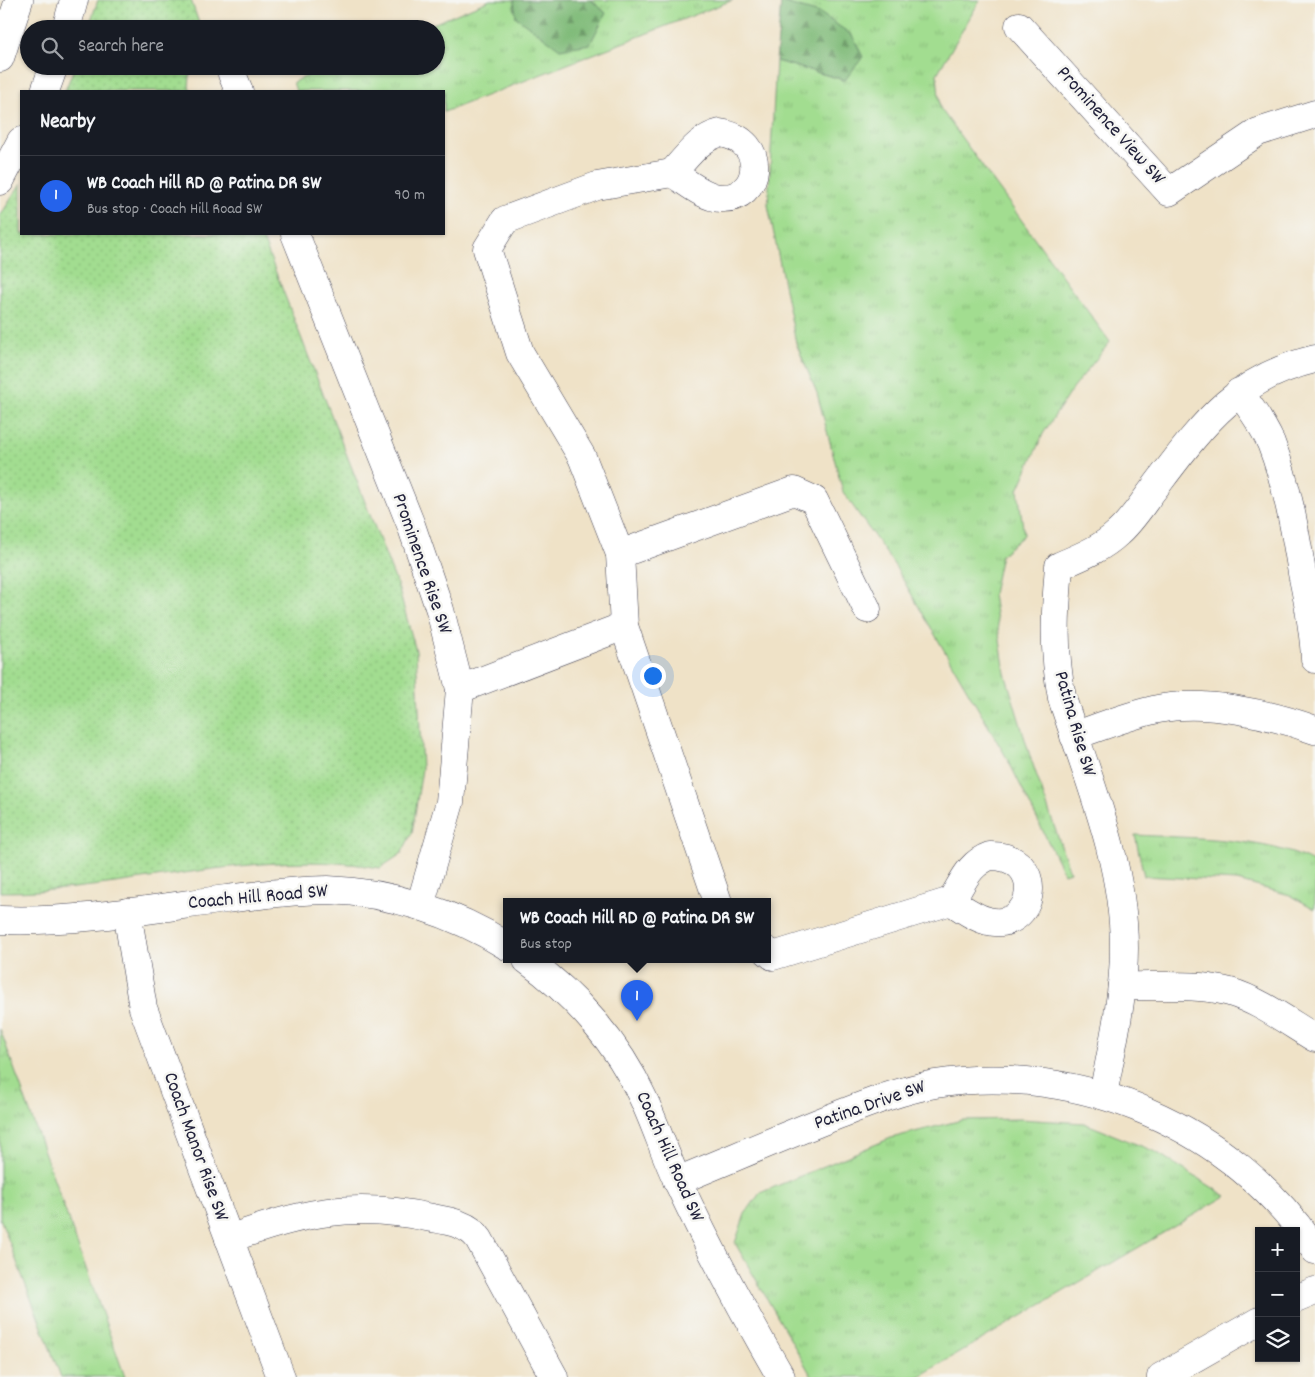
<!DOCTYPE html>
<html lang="en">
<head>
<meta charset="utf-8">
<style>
	body { margin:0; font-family:Dekko,sans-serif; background:#20242c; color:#f1f3f6 }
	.controls { position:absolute; right:15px; bottom:15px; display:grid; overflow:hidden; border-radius:0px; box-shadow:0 1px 4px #0004 }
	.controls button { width:45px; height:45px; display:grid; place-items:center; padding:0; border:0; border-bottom:1px solid #363941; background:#171b24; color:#f1f3f6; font:25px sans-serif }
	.you { position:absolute; left:652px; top:675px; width:18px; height:18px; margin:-12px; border:4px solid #fff; border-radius:50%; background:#1a73e8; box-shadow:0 0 0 8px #1a73e833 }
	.badge { display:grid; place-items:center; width:32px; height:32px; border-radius:50%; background:#2563eb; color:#fff; font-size:16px; font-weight:700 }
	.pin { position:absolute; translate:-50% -41px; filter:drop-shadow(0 1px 2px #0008) }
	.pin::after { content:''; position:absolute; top:26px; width:18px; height:15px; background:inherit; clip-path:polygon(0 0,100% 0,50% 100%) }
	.popup { position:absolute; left:503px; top:898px; width:268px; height:65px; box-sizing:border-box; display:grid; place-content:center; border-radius:0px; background:#171b24; filter:drop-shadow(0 1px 4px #0005); font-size:16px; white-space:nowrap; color:#9ea1a6 }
	.popup b { font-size:19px; color:#f1f3f6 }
	.popup::after { content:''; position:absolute; left:50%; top:100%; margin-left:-10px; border:10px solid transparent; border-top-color:#171b24 }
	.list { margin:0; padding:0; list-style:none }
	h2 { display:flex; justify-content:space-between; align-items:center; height:65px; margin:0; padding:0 20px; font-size:21px }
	h2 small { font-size:16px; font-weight:400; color:#9ea1a6 }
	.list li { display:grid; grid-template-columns:32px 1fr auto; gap:15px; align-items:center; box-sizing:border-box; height:80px; padding:0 20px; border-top:1px solid #363941 }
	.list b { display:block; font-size:19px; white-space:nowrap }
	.list p { margin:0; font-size:16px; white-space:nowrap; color:#9ea1a6 }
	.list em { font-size:16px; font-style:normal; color:#9ea1a6 }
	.icon { flex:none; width:28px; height:28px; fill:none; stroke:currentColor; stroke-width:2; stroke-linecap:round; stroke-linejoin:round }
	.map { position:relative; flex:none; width:1315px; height:1377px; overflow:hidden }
	.search { position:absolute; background:#171b24; box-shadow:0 1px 4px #0004; left:20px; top:20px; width:425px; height:55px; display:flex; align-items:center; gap:12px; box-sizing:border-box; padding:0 18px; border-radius:28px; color:#9ea1a6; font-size:19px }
	.panel { position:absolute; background:#171b24; box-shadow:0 1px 4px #0004; left:20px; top:90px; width:425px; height:145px; border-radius:0px }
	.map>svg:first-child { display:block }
</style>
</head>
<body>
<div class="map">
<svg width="1315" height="1377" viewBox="0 0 1315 1377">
	<defs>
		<pattern id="grass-tufts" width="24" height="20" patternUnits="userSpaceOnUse" patternTransform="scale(1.25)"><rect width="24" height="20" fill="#a2dd90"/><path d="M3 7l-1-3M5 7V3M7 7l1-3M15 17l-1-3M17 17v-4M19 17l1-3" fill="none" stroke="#8bbd7d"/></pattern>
		<pattern id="forest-firs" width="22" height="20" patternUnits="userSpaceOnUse" patternTransform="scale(1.25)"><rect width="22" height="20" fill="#81bc7a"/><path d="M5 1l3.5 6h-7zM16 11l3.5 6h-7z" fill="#699865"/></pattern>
		<pattern id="park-dots" width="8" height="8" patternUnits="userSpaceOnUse" patternTransform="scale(1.25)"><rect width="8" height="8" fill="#a2dd90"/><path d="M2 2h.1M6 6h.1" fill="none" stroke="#8bbd7d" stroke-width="1.8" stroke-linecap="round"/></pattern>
	</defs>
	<rect width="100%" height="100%" fill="#f6f6f2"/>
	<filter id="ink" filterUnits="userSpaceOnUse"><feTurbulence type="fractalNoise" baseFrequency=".02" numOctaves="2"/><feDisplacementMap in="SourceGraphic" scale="10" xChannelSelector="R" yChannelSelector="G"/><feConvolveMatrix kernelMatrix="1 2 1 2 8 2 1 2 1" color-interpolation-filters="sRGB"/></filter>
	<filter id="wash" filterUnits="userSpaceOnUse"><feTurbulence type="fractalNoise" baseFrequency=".0096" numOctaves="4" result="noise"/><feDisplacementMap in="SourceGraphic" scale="20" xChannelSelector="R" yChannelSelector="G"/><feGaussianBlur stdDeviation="1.12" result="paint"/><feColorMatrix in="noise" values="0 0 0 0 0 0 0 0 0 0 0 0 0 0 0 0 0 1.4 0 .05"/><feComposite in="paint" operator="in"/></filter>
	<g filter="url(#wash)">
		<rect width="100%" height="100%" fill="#efe2c7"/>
		<g fill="url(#grass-tufts)" stroke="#628066">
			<path d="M490 0H514L516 17 606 13 591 0H733L444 112V91H296L293 82 331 66H436V29H421Z"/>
			<path d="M781 0H980L937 74 940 108 1110 342 1072 389 1043 434 1018 490 1024 535 1001 555 993 594 1005 673 1030 756 1070 872 1064 874 1008 760 895 566 843 492 817 393 796 343 768 205 776 61 844 80 820 13 795 7Z"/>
			<path d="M1135 835C1187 838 1270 837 1315 863V909L1290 895 1237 881 1144 876Z"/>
			<path d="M0 1029 125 1377H61L0 1218Z"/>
			<path d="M1020 1119 1084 1123 1156 1152 1226 1196 918 1377H812L735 1243 745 1214 760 1193 891 1138 962 1120Z"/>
		</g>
		<g fill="url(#forest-firs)" stroke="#526f5a">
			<path d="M514 0H591L606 13 590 44 560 49 516 17Z"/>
			<path d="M781 2 820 13 852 35 863 57 845 80 776 61Z"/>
		</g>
		<g fill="url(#park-dots)" stroke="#628066">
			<path d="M98 0H191L201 29H88Z"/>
			<path d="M75 66H191L189 87 192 91H65Z"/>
			<path d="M21 183V234H261L398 587 416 651 422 769 412 833 401 854 380 868C253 846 127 893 0 892V216Z"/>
		</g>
	</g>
	<g filter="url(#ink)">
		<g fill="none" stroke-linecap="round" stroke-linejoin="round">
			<defs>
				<g id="minor">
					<path d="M1019 26 1169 192 1258 132 1315 114"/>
					<path d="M232 74 239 91"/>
					<path d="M720 133C770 140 761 201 720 198 703 197 686 181 672 173 687 157 699 138 720 133Z"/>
					<path d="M672 173 597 186 505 220 487 249 520 353 582 457 620 554 624 626 718 902"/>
					<path d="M295 234 411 525 440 610 460 689 450 802 420 906"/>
					<path d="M1239 392C1251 408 1263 425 1271 443 1287 484 1295 530 1302 573 1308 601 1314 630 1315 659"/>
					<path d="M620 554 794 491 814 500 867 609"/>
					<path d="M460 689 624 626"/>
					<path d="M1074 736C1102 726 1129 715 1158 709 1204 699 1271 714 1315 730"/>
					<path d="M990 856C1049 855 1035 933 988 921 975 918 962 908 951 901 963 883 968 864 990 856Z"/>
					<path d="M127 912 143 1008 281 1377"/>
					<path d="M0 920C76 923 151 909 226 899 260 895 294 890 328 890 390 892 455 913 507 946"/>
					<path d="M767 951 773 956 951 901"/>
					<path d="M527 960C575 995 618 1043 643 1098 656 1126 665 1155 678 1182 709 1249 744 1313 781 1377"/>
					<path d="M1122 986C1155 987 1199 983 1230 992 1260 1001 1288 1022 1315 1038"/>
					<path d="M1103 1095C1112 1047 1124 997 1124 948 1124 861 1088 779 1062 698 1053 650 1055 614 1059 566 1080 557 1101 549 1118 533 1133 520 1144 501 1156 486 1203 424 1235 378 1315 359"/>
					<path d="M677 1181C731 1159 784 1136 838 1115 869 1103 901 1090 935 1084 1079 1061 1234 1127 1315 1250"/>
					<path d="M229 1239C302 1212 354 1201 432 1218 449 1221 469 1224 479 1239L554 1377"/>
					<path d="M1296 1299 1315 1291"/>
					<path d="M1161 1377 1259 1321"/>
				</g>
				<g id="major">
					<path d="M66 29 74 0"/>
					<path d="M0 58 19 0"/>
					<path d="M45 91 54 66"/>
					<path d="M0 181 21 141"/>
				</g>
			</defs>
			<use href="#minor" stroke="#413f50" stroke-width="29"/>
			<use href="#major" stroke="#413f50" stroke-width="29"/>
			<use href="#minor" stroke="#fff" stroke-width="28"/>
			<use href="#major" stroke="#fff" stroke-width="28"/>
		</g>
	</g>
	<g text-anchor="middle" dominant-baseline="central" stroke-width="5" stroke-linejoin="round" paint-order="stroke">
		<g font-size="20" fill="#22223b" stroke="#f6f6f2">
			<text transform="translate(1110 126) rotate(48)">Prominence View SW</text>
			<text transform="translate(421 564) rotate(71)">Prominence Rise SW</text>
			<text transform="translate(1074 724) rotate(74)">Patina Rise SW</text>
			<text transform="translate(258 898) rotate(-5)">Coach Hill Road SW</text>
			<text transform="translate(870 1106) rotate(-19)">Patina Drive SW</text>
			<text transform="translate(195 1147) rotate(70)">Coach Manor Rise SW</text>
			<text transform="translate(669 1157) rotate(66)">Coach Hill Road SW</text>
		</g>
	</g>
</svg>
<div class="controls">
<button>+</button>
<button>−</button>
<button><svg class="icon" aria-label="layers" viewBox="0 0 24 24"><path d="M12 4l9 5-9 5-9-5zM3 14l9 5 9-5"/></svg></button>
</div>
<div class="you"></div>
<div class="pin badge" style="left:637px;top:1021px">1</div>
<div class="popup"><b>WB Coach Hill RD @ Patina DR SW</b>Bus stop</div>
<div class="search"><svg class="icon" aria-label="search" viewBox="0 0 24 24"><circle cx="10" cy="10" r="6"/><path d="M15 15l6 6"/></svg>Search here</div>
<section class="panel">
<h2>Nearby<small></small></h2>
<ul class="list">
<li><span class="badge">1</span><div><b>WB Coach Hill RD @ Patina DR SW</b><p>Bus stop · Coach Hill Road SW</p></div><em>90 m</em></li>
</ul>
</section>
</div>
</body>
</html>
